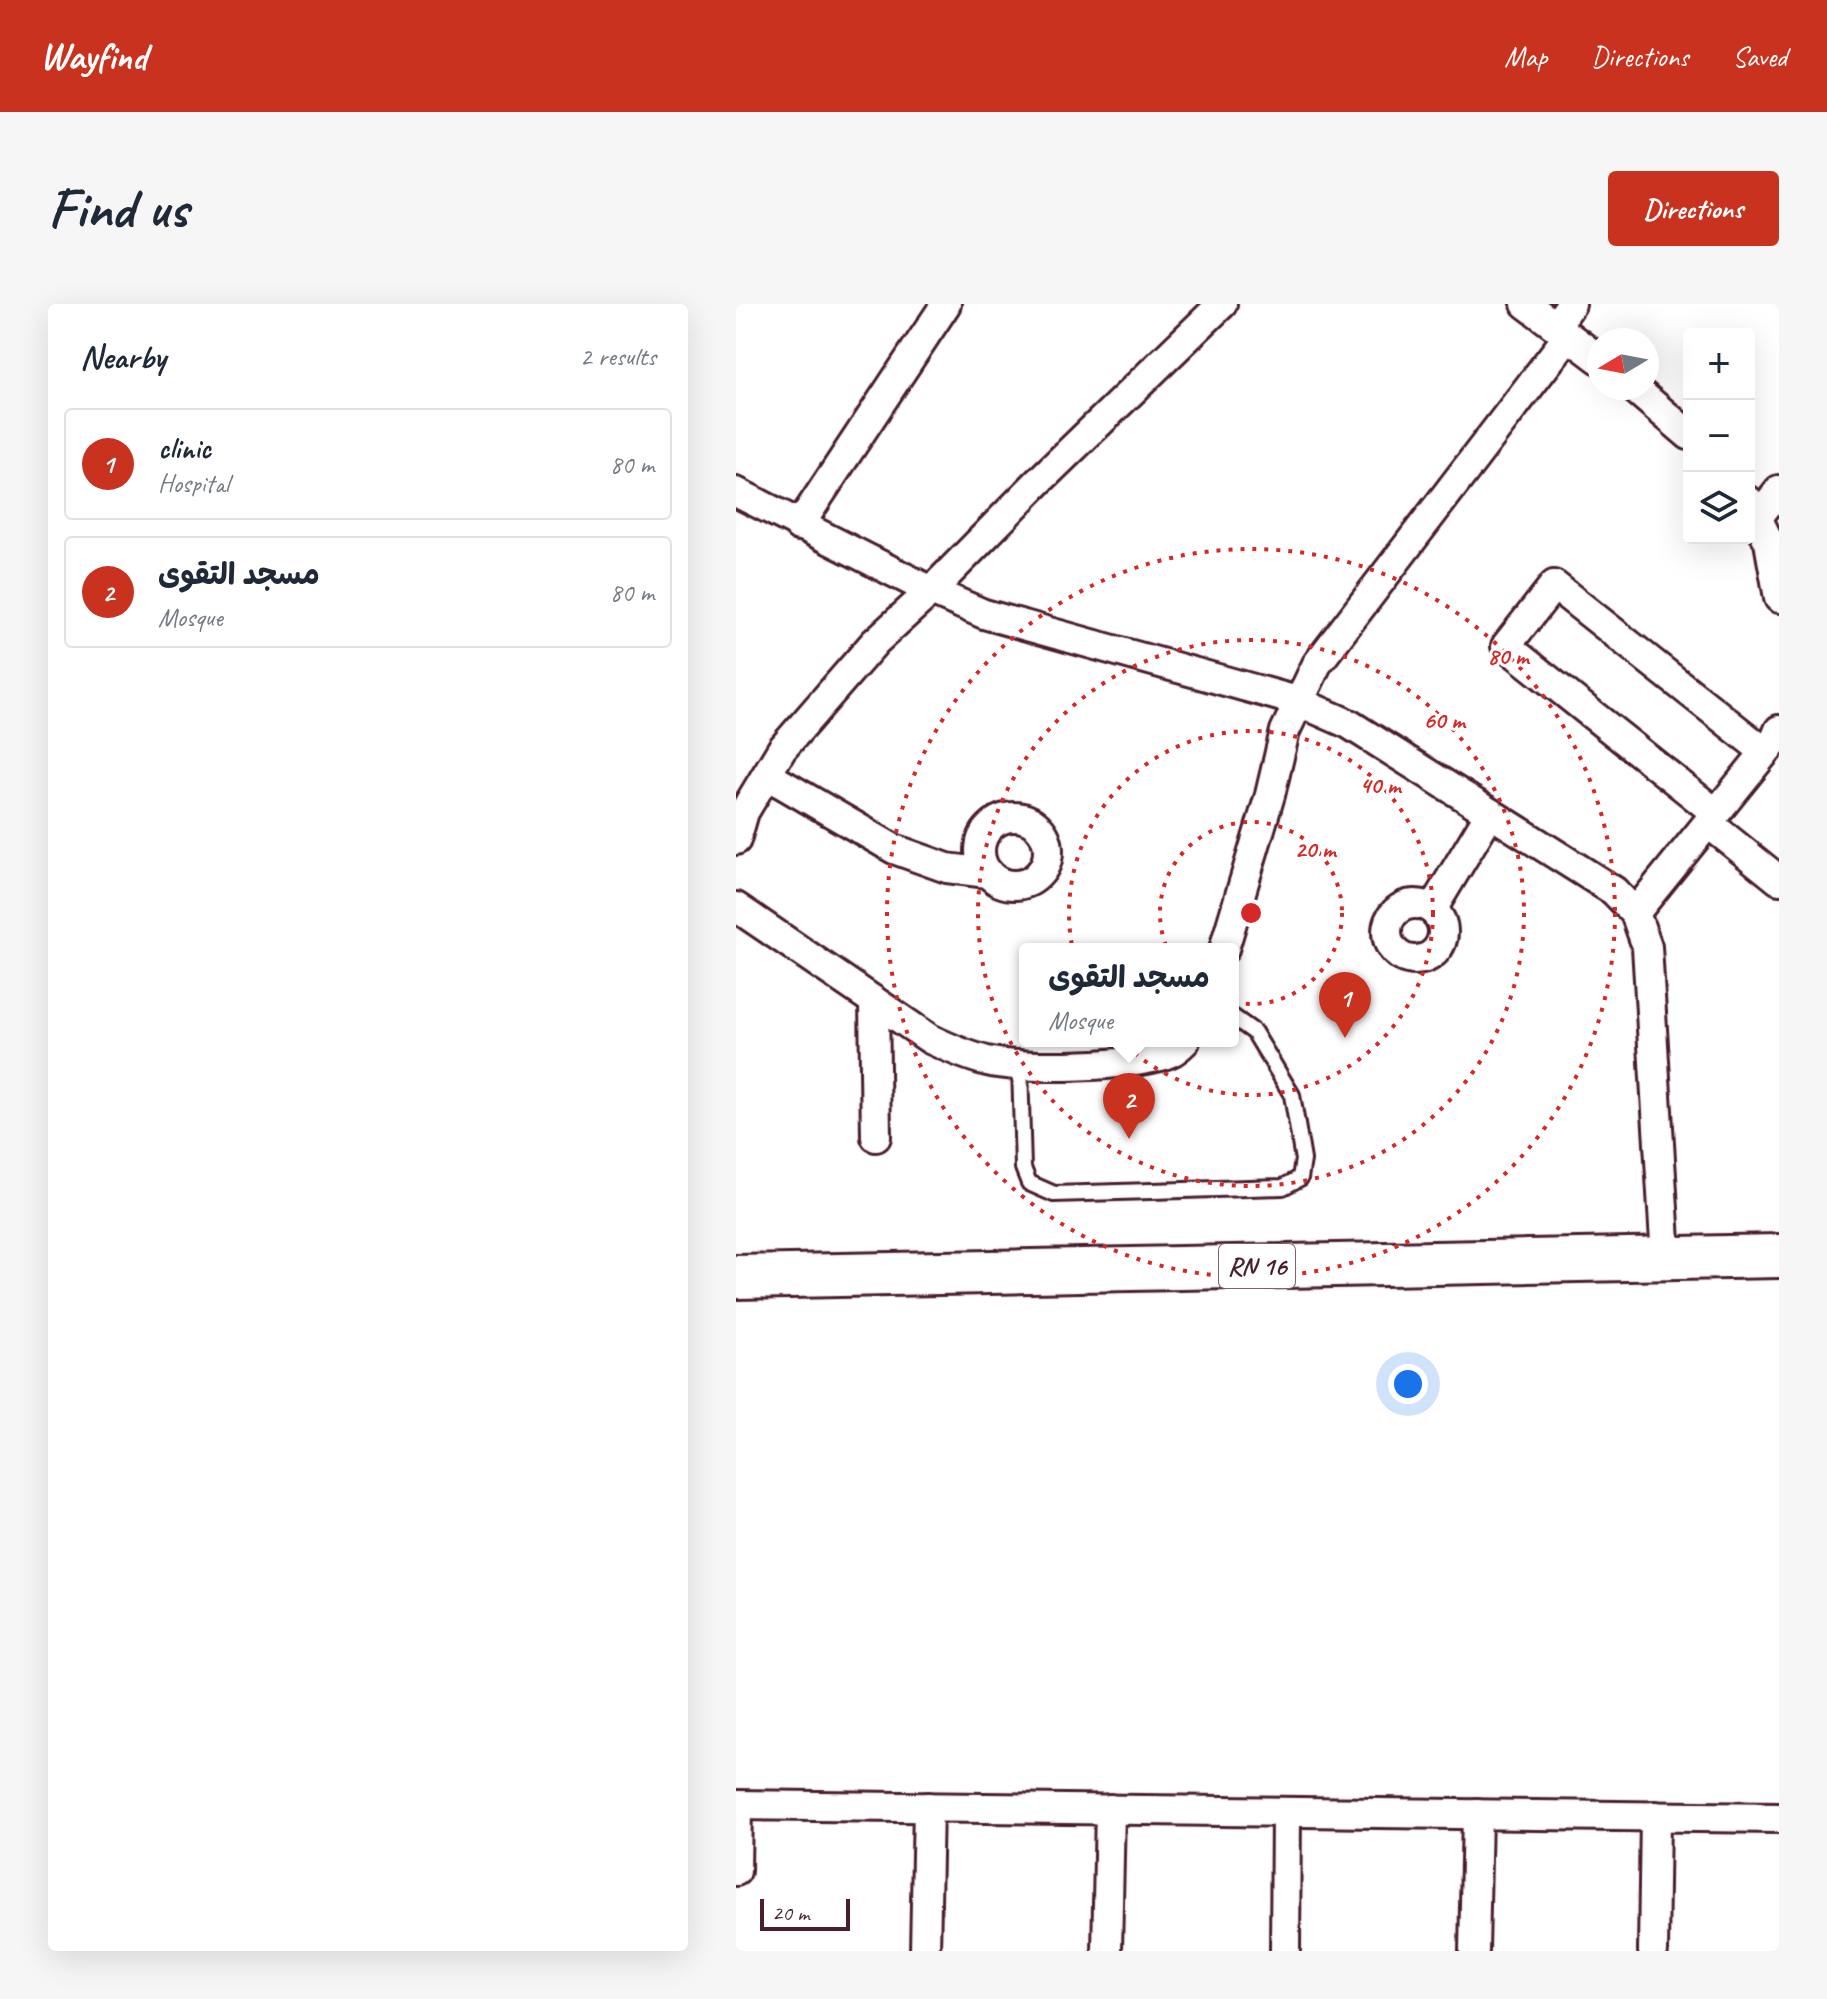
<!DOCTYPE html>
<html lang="en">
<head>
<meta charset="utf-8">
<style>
	body { margin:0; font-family:Caveat,"Playpen Sans Arabic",sans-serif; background:#f6f6f7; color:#1f2937 }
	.controls { position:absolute; right:24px; top:24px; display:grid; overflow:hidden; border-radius:8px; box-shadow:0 8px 32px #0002 }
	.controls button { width:72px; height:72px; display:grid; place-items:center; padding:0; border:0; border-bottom:2px solid #e0e1e3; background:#fff; color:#1f2937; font:40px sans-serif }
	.compass { position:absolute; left:851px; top:24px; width:72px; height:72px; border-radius:50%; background:#fff; box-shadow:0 8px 32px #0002; rotate:260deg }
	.scale { position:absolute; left:24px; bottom:20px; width:90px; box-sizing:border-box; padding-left:8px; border:4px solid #4a1f2b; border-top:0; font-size:22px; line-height:28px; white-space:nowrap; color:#4a1f2b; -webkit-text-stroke:6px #fff; paint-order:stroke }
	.you { position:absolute; left:672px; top:1080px; width:28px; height:28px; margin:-20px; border:6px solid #fff; border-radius:50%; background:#1a73e8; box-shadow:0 0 0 12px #1a73e833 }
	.badge { display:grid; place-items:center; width:52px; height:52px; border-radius:50%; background:#c8321e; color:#fff; font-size:26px; font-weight:700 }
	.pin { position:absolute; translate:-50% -66px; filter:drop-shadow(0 2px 4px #0008) }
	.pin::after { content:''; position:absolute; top:42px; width:28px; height:24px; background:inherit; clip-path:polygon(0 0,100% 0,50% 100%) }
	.popup { position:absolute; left:283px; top:639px; width:220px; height:104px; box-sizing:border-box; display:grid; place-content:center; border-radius:8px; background:#fff; filter:drop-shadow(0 2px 6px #0005); font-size:26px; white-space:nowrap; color:#747a83 }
	.popup b { font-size:30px; color:#1f2937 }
	.popup::after { content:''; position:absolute; left:50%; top:100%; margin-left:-16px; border:16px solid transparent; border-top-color:#fff }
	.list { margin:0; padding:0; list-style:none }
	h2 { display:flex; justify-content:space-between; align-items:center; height:104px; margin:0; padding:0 32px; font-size:34px }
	h2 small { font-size:26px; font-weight:400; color:#747a83 }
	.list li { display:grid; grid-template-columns:52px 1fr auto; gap:24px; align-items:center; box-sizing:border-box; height:112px; margin:0 16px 16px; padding:0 16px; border:2px solid #e0e1e3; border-radius:8px }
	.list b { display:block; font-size:30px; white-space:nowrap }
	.list p { margin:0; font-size:26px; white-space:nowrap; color:#747a83 }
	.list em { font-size:26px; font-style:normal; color:#747a83 }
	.icon { flex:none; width:44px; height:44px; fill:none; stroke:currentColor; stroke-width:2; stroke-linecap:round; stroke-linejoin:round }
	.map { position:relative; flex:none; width:1043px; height:1647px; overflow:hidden; border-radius:8px }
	header { display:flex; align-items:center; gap:48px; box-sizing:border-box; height:112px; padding:0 40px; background:#c8321e; color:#fff }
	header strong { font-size:38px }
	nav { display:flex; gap:44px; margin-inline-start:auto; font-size:28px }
	.intro { display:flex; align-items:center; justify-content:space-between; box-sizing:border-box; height:192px; padding:0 48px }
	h1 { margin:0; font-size:56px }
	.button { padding:20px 36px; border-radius:8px; background:#c8321e; color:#fff; font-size:28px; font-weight:700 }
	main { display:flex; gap:48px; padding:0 48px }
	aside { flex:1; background:#fff; border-radius:8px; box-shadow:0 8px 32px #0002 }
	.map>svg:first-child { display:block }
</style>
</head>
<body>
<header>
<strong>Wayfind</strong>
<nav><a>Map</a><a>Directions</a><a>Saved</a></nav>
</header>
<div class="intro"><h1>Find us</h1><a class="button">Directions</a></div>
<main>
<aside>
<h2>Nearby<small>2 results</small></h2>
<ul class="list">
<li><span class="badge">1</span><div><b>clinic</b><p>Hospital</p></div><em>80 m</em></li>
<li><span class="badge">2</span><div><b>مسجد التقوى</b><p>Mosque</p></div><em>80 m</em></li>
</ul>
</aside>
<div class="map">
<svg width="1043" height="1647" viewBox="0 0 1043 1647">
	<rect width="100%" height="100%" fill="#fff"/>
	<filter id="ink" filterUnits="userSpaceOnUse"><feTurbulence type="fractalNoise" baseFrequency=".0125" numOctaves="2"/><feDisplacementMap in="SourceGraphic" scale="16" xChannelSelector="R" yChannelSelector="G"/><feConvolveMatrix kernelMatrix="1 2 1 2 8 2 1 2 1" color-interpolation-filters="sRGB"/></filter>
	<g filter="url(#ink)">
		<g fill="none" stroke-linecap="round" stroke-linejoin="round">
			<defs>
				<path id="service" d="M284 763 287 864 293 879 318 890 547 883 564 874 567 856 556 791 518 728 497 713"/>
				<g id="minor">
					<path d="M790 0 863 55"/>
					<path d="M820 22 835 0"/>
					<path d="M898 84 953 131"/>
					<path d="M0 188 195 287 248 310 561 397 613 420 878 587 899 609 911 643 930 954"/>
					<path d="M1013 197 1033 238 1043 294"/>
					<path d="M1022 213 1043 186"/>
					<path d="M63 222 210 0"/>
					<path d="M31 471 158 545 211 564 252 569"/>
					<path d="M980 509 770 342 818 281 1029 448"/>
					<circle cx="278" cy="547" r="34"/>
					<path d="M972 519 1043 576"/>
					<path d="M0 536 8 508 46 445 139 338 195 287 301 179 486 0"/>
					<circle cx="679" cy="628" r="28"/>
					<path d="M0 603 194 735C213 744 231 752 251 757 286 766 403 763 435 748 440 746 445 741 449 737"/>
					<path d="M697 604 754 509"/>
					<path d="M899 609 1039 436 1043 426"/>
					<path d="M488 645 534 491 549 427 581 360 832 32"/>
					<path d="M138 697 140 833"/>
					<path d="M0 1567 1 1501 1043 1514"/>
					<path d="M189 1647 192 1503"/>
					<path d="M371 1647 374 1505"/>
					<path d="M549 1647 550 1508"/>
					<path d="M738 1647 741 1510"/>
					<path d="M917 1647 919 1512"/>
				</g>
				<path id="primary" d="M0 973 1043 952"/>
			</defs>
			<use href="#service" stroke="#4a1f2b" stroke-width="20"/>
			<use href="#minor" stroke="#4a1f2b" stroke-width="34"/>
			<use href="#primary" stroke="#4a1f2b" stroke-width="48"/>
			<use href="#service" stroke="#fff" stroke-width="14"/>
			<use href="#minor" stroke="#fff" stroke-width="28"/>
			<use href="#primary" stroke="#fff" stroke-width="42"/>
		</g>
	</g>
	<g fill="none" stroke="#d62828" stroke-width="4" stroke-dasharray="4 8">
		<circle cx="515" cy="609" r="91"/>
		<circle cx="515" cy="609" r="182"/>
		<circle cx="515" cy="609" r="273"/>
		<circle cx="515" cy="609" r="364"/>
	</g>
	<g text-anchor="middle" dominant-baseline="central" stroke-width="6" stroke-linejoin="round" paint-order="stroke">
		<rect fill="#fff" stroke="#80626b" stroke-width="2" x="483" y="940" width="76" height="44" rx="6"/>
		<g font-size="26" font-weight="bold" fill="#4a1f2b">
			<text x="521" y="962">RN 16</text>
		</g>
	</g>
	<circle cx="515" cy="609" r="12" fill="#d62828" stroke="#fff" stroke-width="4"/>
	<g font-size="24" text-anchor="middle" font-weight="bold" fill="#d62828" stroke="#fff" stroke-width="6" stroke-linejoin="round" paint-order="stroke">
		<text x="772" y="360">80 m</text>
		<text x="708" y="424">60 m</text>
		<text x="644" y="489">40 m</text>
		<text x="579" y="553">20 m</text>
	</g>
</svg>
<div class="controls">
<button>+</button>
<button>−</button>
<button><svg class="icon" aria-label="layers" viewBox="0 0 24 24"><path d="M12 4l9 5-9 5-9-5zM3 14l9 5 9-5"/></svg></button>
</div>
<svg class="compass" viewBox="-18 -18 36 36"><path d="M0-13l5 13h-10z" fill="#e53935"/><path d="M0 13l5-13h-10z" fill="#747a83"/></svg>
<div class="scale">20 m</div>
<div class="you"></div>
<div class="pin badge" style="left:609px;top:734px">1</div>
<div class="pin badge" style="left:393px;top:835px">2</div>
<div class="popup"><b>مسجد التقوى</b>Mosque</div>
</div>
</main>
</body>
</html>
